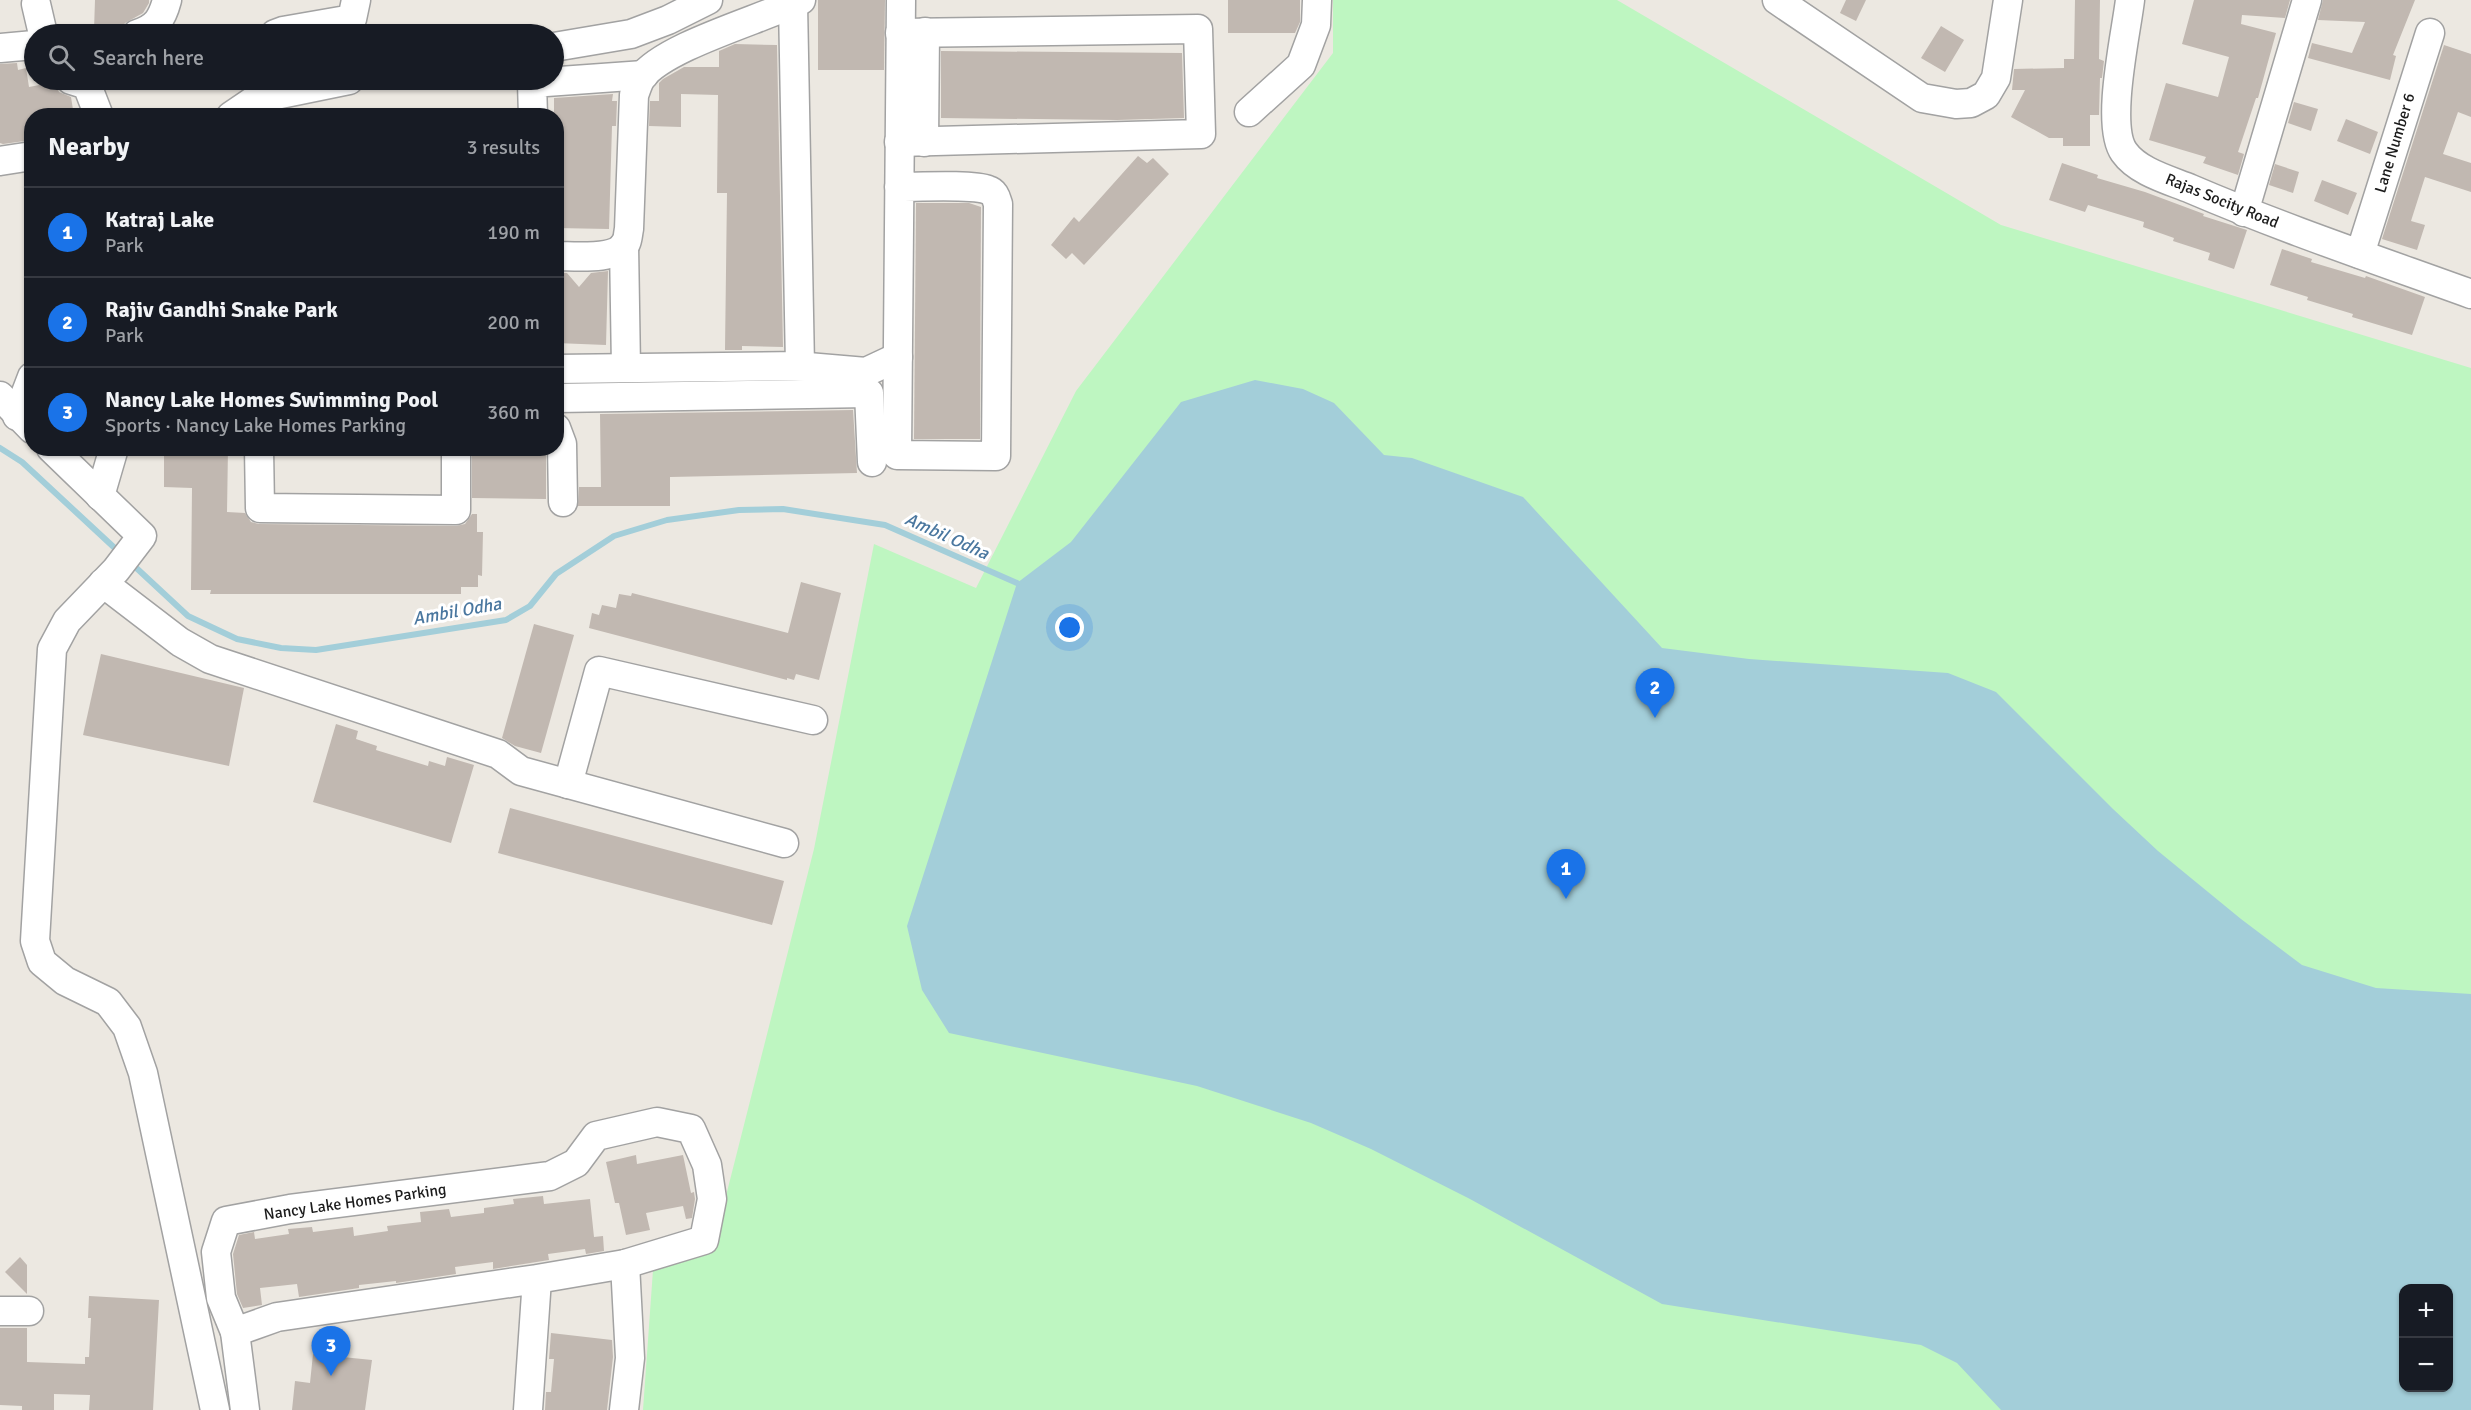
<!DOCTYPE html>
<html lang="en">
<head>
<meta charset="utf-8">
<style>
	body { margin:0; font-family:Signika,sans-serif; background:#20242c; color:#f1f3f6 }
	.controls { position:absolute; right:18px; bottom:18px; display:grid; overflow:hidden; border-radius:12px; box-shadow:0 2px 4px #0004 }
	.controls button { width:54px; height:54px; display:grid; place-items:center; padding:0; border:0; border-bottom:2px solid #363941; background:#171b24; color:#f1f3f6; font:30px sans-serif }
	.you { position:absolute; left:1070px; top:628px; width:21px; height:21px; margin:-15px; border:4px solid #fff; border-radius:50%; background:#1a73e8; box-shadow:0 0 0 9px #1a73e833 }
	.badge { display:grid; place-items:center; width:39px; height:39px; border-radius:50%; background:#1a73e8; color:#fff; font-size:20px; font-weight:700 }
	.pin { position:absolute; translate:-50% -50px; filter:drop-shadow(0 2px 3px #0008) }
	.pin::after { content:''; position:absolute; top:32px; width:21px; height:18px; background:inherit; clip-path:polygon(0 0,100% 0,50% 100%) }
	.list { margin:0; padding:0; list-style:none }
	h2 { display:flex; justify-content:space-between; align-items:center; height:78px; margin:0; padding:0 24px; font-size:26px }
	h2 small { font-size:20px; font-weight:400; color:#9ea1a6 }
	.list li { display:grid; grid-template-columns:39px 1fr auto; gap:18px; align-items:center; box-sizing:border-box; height:90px; padding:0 24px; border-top:2px solid #363941 }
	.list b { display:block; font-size:22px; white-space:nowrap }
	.list p { margin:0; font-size:20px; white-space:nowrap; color:#9ea1a6 }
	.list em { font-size:20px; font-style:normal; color:#9ea1a6 }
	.icon { flex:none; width:33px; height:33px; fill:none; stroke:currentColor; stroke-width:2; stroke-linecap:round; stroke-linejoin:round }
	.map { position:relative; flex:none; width:2471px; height:1410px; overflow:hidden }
	.search { position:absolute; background:#171b24; box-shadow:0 2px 4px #0004; left:24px; top:24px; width:540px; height:66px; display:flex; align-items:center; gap:15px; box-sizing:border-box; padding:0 21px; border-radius:33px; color:#9ea1a6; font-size:22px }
	.panel { position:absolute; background:#171b24; box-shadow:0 2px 4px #0004; left:24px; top:108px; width:540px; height:348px; border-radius:24px }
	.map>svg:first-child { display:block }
</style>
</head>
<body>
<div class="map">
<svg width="2471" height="1410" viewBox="0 0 2471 1410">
	<rect width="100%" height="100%" fill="#ece8e1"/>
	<path fill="#bef6c1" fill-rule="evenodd" d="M1333 0H1617L2001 225 2471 368V1410H643L654 1256 713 1247 814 849 874 544 976 588 1076 391 1333 53ZM2404 1288H2448V1388H2404Z"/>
	<path fill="#a3ced9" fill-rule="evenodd" d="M1255 380 1303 389 1334 403 1384 455 1412 458 1523 497 1662 648 1749 659 1948 673 1996 692 2113 809 2158 851 2241 919 2302 965 2376 988 2471 994V1410H2001L1957 1363 1921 1345 1662 1304 1470 1199 1371 1149 1311 1123 1197 1086 949 1033 922 990 907 926 1017 583 1071 542 1181 402ZM2404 1288H2448V1388H2404Z"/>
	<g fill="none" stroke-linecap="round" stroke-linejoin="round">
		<g stroke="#a3ced9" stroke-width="6">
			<path d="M0 448 22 462 119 552"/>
			<path d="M131 563 188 616 237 639 281 648 316 650 506 620 530 606 556 574 614 536 667 520 739 510 783 509 885 525 1017 583"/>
		</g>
	</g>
	<g fill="#c1b8b1">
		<path d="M95 0H149V3L143 13 125 23 121 30H94Z"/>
		<path d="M818 0H885L884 70H818Z"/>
		<path d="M1228 0H1300V22L1295 33H1228Z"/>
		<path d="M1846 0H1866L1856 21 1840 13Z"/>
		<path d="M2075 0H2100L2099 59 2104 61 2102 78H2100L2099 115H2090V146H2063V138H2049L2011 117 2025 90H2012L2014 69 2064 68V59H2074Z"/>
		<path d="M2194 0H2290L2285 18 2242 15 2241 24 2276 33 2258 98H2256L2238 152 2244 154 2238 175 2203 163 2206 157 2149 140 2166 83 2218 97 2229 57 2182 44Z"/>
		<path d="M2323 0H2415L2393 55 2396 56 2390 80 2308 58 2312 43 2352 53 2365 22 2318 20Z"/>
		<path d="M1941 26 1964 40 1945 72 1921 58Z"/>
		<path d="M735 44 777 45 783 347 742 346V350H725L727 193H717L718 95 681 94V127L649 126 650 101H659V83L663 79 684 67H719V51Z"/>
		<path d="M2444 45 2471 54V117L2458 112 2443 154 2471 163V192L2425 177 2411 221 2425 225 2417 250 2382 239Z"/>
		<path d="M941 51 1182 53 1184 118 1117 120 941 118Z"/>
		<path d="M17 63 18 70 26 68 29 87 55 82 59 92 71 97 74 116H32V140L3 144 0 143V64Z"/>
		<path d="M613 94 612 101H617L616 126H612L609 229 556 228V116H554V98Z"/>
		<path d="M2294 102 2318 109 2311 131 2288 123Z"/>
		<path d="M2346 119 2378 132 2370 154 2337 141Z"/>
		<path d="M1138 156 1147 163 1153 158 1169 174 1084 265 1072 253 1066 259 1051 245 1074 217 1079 222Z"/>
		<path d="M2062 163 2098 175 2097 178 2145 192 2204 214 2203 216 2247 230 2234 269 2208 260 2210 253 2173 241 2174 238 2143 227 2144 222 2088 205 2085 212 2049 200Z"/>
		<path d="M2275 164 2299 172 2293 193 2269 185Z"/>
		<path d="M2322 180 2357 193 2348 215 2314 201Z"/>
		<path d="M916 203H969L981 207 980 439H914Z"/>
		<path d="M2282 249 2312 259 2311 262 2365 278 2366 276 2425 297 2412 335 2352 317 2353 314 2307 300 2308 297 2270 285Z"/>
		<path d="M608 271 606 345 556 343V273H567L579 287 591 273Z"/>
		<path d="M853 410 857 473 670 477V506H578L579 487H601L600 414Z"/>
		<path d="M164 448H228L227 512 245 513 251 522 259 524 456 526 465 524 472 514H477V532H483L482 576 478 575V587H461V594H210L211 590H191L192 488 164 487Z"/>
		<path d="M472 448H546V499L472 498Z"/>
		<path d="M801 582 841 593 819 680 796 674 794 680 787 678V680L589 628 592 613 599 615 602 605 616 608 619 594 631 596 632 593 788 633Z"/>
		<path d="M534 624 574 635 541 753 515 746 502 738Z"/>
		<path d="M101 654 244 688 229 766 83 735Z"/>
		<path d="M336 724 358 731 356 739 377 746 376 750 428 766 429 761 445 766 447 757 474 765 451 843 313 802Z"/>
		<path d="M510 808 784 881 772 925 498 853Z"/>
		<path d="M636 1155 637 1164 683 1155 691 1193 694 1192 695 1199 692 1218 686 1219 683 1206 646 1213 650 1230 626 1235 619 1203H615L606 1162Z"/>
		<path d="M543 1196 544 1204 590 1199 594 1237 603 1236 604 1251 586 1254 585 1249 548 1254 549 1260 493 1269V1262L455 1267 456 1274 396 1283V1281L359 1285V1288L299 1297 297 1284 260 1288 262 1305 243 1308 237 1294 233 1254 239 1235 254 1232 255 1239 289 1234 288 1229 312 1227 313 1232 353 1227 354 1236 388 1231 387 1226 421 1222 420 1212 449 1209 451 1217 484 1213V1208L514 1204 513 1199Z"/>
		<path d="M20 1257 27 1265V1294L5 1272Z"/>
		<path d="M89 1296 159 1300 153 1410H89L90 1395 54 1394V1410H22V1406L0 1405V1328H27V1362L85 1364V1357H89L91 1318H88Z"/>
		<path d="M551 1333 612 1340 613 1357 607 1410H545L546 1392H551L554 1359H549Z"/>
		<path d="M313 1354 372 1360 365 1410H292L295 1381 310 1383Z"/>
	</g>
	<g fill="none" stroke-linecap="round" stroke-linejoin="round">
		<defs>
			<g id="minor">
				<path d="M1777 0 1922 98 1956 104 1971 103 1986 95 1996 78 2008 0"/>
				<path d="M2130 0C2126 34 2105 125 2124 152 2138 172 2169 180 2191 189 2282 228 2377 260 2471 294"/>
				<path d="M36 4 43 34"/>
				<path d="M137 34C156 28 162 19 167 0"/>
				<path d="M275 34 283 31 352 19 356 0"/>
				<path d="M554 47 631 34 668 20 708 0"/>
				<path d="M0 48 34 45"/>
				<path d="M71 80 87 85 99 116"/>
				<path d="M1249 112 1301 65 1316 25 1317 0"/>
				<path d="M231 116 256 99 349 80"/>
				<path d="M533 116 532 83 644 75"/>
				<path d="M899 142 1201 134 1198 29 900 33"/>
				<path d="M924 142 925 32"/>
				<path d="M0 161 32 156"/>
				<path d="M899 187C917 187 973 184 988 190 995 192 996 198 998 204L996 456 897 455 901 0"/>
				<path d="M2244 212 2307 0"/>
				<path d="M624 245 626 368"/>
				<path d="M2360 254 2430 33"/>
				<path d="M556 256C575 256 616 261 626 243 628 239 628 233 629 229L634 95C636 90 638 83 641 78 664 46 763 19 801 0"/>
				<path d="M796 366 866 372 898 357"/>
				<path d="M556 369 800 366 793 4"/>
				<path d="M0 396 32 429"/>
				<path d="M556 398 869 393 872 462"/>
				<path d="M17 416 32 377"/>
				<path d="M556 428 562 444 563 502"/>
				<path d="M51 448 142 536 116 570 67 621 52 649 35 941 42 962 65 981 108 1002 127 1027 143 1073 215 1410"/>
				<path d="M259 448 260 508 456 510V448"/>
				<path d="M100 496 114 448"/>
				<path d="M103 583 180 642 210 659 498 754 521 771 784 843"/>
				<path d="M568 784 599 671 813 720"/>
				<path d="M0 1311H29"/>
				<path d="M235 1332 245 1410"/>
				<path d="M528 1410 537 1279 277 1317 235 1332 221 1298 216 1252 226 1221 290 1209 550 1176 576 1163 596 1136 657 1122 691 1129 707 1165 712 1199 704 1240 625 1264 537 1279"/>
				<path d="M624 1410 630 1358 625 1264"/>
			</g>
		</defs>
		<use href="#minor" stroke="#a2a2a2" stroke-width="31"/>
		<use href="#minor" stroke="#fff" stroke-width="28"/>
	</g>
	<g text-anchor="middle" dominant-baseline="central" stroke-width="6" stroke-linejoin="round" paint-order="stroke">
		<g font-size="16" fill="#1b1b1b" stroke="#fff">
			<text transform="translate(2395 143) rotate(-73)">Lane Number 6</text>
			<text transform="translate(2222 201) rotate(22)">Rajas Socity Road</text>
			<text transform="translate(355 1202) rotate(-8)">Nancy Lake Homes Parking</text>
		</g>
		<g font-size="18" font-style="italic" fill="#4a779f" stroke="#fff">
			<text transform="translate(947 536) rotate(24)">Ambil Odha</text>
			<text transform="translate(457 611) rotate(-10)">Ambil Odha</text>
		</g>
	</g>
</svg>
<div class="controls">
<button>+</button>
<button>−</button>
</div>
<div class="you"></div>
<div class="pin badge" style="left:1566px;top:899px">1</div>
<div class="pin badge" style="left:1655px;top:718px">2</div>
<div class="pin badge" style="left:331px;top:1376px">3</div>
<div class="search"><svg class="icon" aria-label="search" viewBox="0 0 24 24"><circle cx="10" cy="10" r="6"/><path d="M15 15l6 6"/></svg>Search here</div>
<section class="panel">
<h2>Nearby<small>3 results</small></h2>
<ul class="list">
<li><span class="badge">1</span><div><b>Katraj Lake</b><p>Park</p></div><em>190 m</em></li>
<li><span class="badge">2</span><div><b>Rajiv Gandhi Snake Park</b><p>Park</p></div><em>200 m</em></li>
<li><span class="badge">3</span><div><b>Nancy Lake Homes Swimming Pool</b><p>Sports · Nancy Lake Homes Parking</p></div><em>360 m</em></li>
</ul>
</section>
</div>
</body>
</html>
